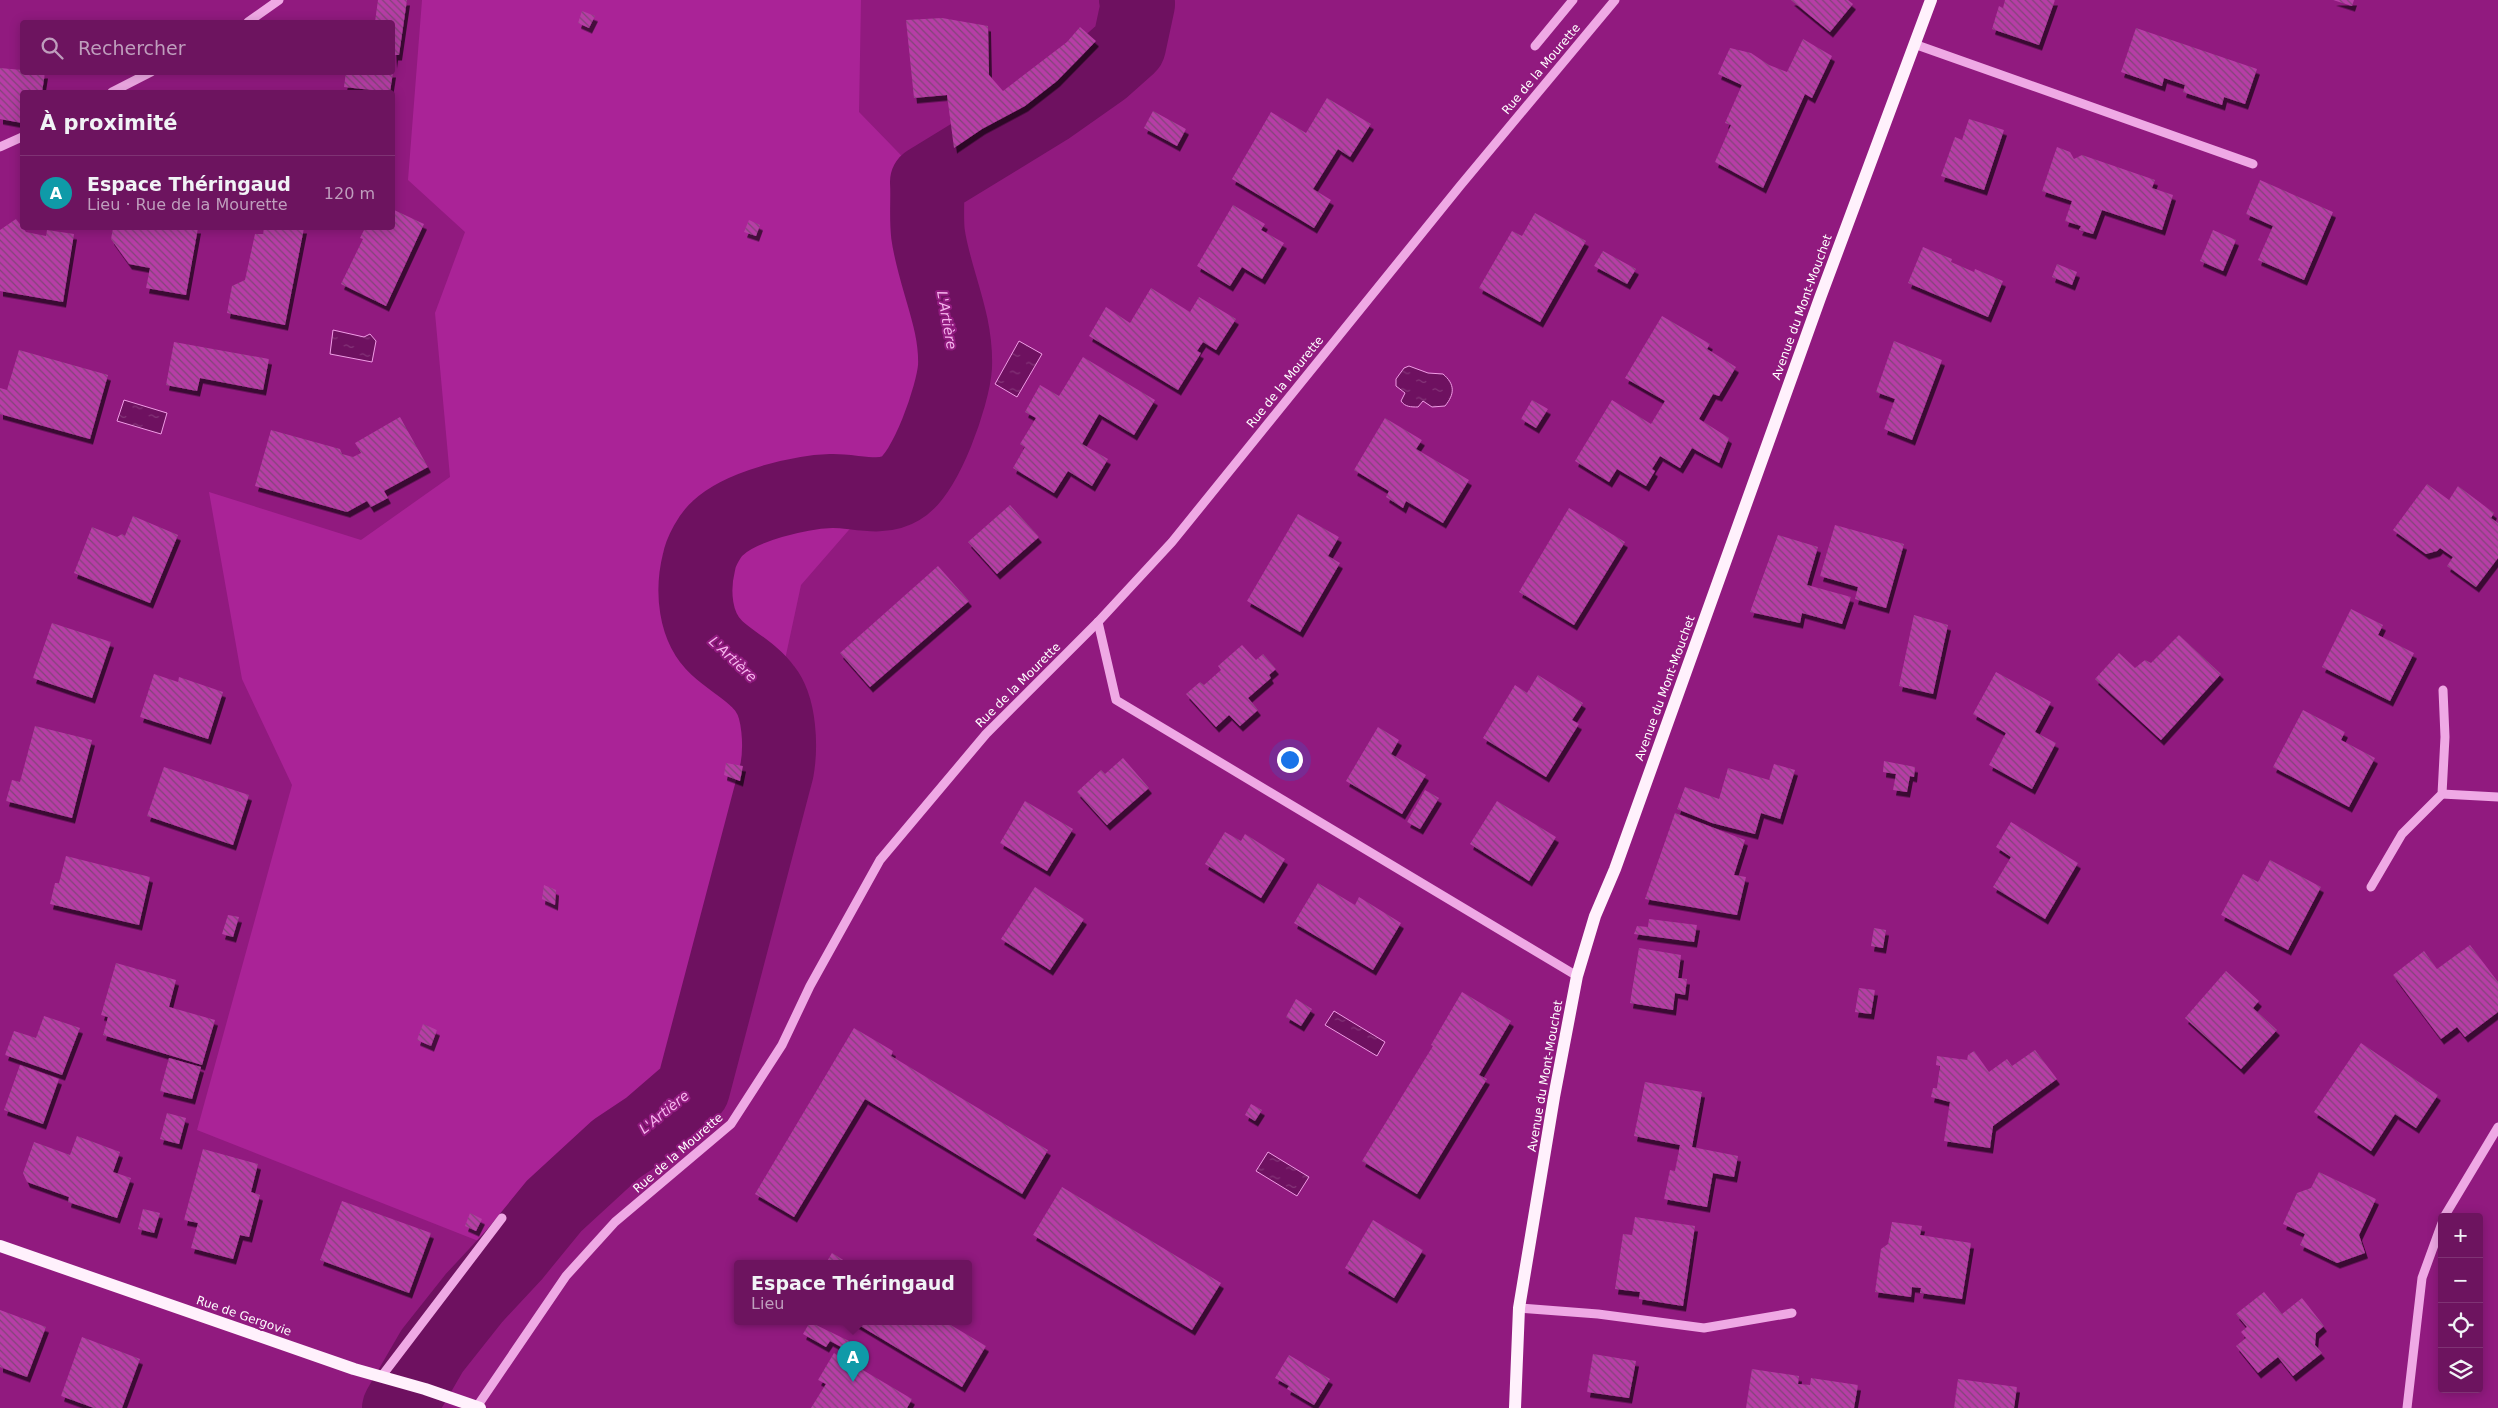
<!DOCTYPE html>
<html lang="fr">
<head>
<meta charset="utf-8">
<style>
	body { margin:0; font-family:"DejaVu Sans",sans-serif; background:#721d65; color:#f1f3f6 }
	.controls { position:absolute; right:15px; bottom:15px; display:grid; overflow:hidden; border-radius:5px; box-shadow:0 2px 12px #0003 }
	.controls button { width:45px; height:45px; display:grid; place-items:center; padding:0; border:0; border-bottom:1px solid #7f3374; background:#6d145f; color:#f1f3f6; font:25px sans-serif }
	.you { position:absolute; left:1289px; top:759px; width:18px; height:18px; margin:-12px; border:4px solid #fff; border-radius:50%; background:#1a73e8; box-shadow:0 0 0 8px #1a73e833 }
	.badge { display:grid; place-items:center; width:32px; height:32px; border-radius:50%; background:#67ff94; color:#fff; font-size:16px; font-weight:700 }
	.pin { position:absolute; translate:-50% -41px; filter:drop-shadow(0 1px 2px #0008) }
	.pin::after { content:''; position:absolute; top:26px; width:18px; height:15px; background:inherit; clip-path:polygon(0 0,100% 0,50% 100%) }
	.popup { position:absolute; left:734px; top:1260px; width:238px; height:65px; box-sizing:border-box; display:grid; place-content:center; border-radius:5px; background:#6d145f; filter:drop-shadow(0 1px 4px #0005); font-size:16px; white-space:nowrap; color:#bf9ebd }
	.popup b { font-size:19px; color:#f1f3f6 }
	.popup::after { content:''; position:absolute; left:50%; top:100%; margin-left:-10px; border:10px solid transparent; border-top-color:#6d145f }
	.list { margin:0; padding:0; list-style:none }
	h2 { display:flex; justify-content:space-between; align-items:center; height:65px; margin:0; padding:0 20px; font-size:21px }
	h2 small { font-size:16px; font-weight:400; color:#bf9ebd }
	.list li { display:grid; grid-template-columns:32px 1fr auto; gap:15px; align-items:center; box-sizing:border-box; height:75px; padding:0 20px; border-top:1px solid #7f3374 }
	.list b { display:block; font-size:19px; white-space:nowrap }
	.list p { margin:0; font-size:16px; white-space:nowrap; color:#bf9ebd }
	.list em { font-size:16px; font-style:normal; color:#bf9ebd }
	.icon { flex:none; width:28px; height:28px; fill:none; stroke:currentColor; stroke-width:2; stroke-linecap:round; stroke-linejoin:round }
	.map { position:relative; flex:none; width:2498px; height:1408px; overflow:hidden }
	.search { position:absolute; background:#6d145f; box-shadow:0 2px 12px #0003; left:20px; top:20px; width:375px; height:55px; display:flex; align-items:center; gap:12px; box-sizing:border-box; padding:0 18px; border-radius:5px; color:#bf9ebd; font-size:19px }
	.panel { position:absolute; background:#6d145f; box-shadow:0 2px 12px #0003; left:20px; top:90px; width:375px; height:140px; border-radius:5px }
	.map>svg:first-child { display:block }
</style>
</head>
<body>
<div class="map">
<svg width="2498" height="1408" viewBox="0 0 2498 1408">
	<defs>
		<pattern id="water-ripples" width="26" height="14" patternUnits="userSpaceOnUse" patternTransform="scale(1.25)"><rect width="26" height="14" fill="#6e1160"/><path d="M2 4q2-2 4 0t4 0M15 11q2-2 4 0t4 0" fill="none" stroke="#843578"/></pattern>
		<pattern id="building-back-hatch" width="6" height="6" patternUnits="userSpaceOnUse" patternTransform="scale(1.25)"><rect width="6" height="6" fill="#b73ea6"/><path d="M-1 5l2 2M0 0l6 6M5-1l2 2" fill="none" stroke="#824579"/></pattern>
		<filter id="shadow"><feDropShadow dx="3" dy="5.5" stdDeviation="0" flood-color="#0009"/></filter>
	</defs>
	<rect width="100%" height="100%" fill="#911a7f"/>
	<path fill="#aa2397" d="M422 0H861L859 112 927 182 941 424 801 585 693 1089 514 1255 197 1130 292 785 242 679 209 492 361 540 450 477 435 313 465 232 408 180Z"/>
	<g fill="url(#water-ripples)" stroke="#f19ce6">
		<path d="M333 330 364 337 370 334 376 341 372 362 330 354Z"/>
		<path d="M1019 341 1042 354 1017 397 995 384Z"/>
		<path d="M1409 366 1428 373 1443 374C1455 384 1455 394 1445 406L1432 407 1423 401 1418 407C1411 407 1405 407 1401 401L1405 393 1396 386V379L1404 368Z"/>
		<path d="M124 400 167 413 161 434 117 421Z"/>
		<path d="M1334 1011 1385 1042 1377 1056 1325 1025Z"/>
		<path d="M1268 1152 1309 1177 1297 1196 1256 1171Z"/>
	</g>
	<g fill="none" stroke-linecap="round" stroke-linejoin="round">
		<path stroke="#6e1160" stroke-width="74" d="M399 1408 432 1351 474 1298 514 1255 554 1206 616 1149 649 1127 693 1089 777 770C781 747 780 708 765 689 753 672 732 662 717 648 694 627 692 590 699 562 701 551 710 535 718 528 741 506 800 492 831 491 853 490 880 501 901 488 926 474 953 395 955 367 957 320 934 278 928 234 926 217 928 199 927 182L1048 108 1102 70 1129 46 1138 4 1136 0"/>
	</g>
	<g fill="url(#building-back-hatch)" filter="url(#shadow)">
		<path d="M378 0H407L399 55H395L394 63 392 22H375Z"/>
		<path d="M1791 0H1848L1853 4 1830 32Z"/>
		<path d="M2005 0H2055L2039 45 1992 29 1999 6 2003 8Z"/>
		<path d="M2333 0H2354L2352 6Z"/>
		<path d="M582 11 595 16 589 28 578 23Z"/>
		<path d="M942 18 988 26 989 75 1003 91 1067 42 1080 27 1096 41 1057 81 1025 106 982 129 954 148 947 95 914 98 906 20Z"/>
		<path d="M2136 28 2257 69 2245 104 2224 97 2222 105 2183 92 2185 85 2164 78 2162 86 2121 72Z"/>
		<path d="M1803 39 1832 56 1812 98 1805 94 1763 188 1715 162 1731 125 1725 123 1742 85 1718 74 1730 48 1751 53 1769 65 1787 72Z"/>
		<path d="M0 68 22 70V72L45 73 42 92H22V123L0 119Z"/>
		<path d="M346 72H393L390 92 344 87Z"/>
		<path d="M1327 98 1371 124 1350 157 1338 149 1313 189 1331 200 1314 228 1232 179 1271 112 1306 133Z"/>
		<path d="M1153 111 1186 129 1177 146 1144 128Z"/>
		<path d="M1969 119 2004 130 1984 190 1941 176 1955 137 1962 140Z"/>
		<path d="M2057 147 2070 152 2074 159 2082 155 2155 180 2152 188 2173 195 2162 230 2102 210 2093 234 2079 230 2081 226 2065 221 2072 201 2042 191Z"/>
		<path d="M2260 180 2333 212 2304 280 2258 260 2273 226 2246 214Z"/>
		<path d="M1233 205 1265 224 1261 230 1284 243 1262 279 1242 267 1230 286 1197 266Z"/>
		<path d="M392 209 424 224 386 306 341 284 363 239 360 238 365 228H392Z"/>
		<path d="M1535 213 1586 241 1540 322 1479 288 1512 231 1522 236Z"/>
		<path d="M16 219 26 232 46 236 47 230 74 234 63 302 0 291V230Z"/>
		<path d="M749 220 760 225 756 236 744 232Z"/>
		<path d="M113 228H198L186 295 146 288 150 268 129 264 111 239Z"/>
		<path d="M264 228H304L285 325 227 313 232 286 245 280 255 234H263Z"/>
		<path d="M2213 230 2236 240 2223 271 2200 261Z"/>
		<path d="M1923 247 1952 259 1951 262 1974 272 1975 269 2003 281 1988 317 1908 283Z"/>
		<path d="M1603 251 1636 269 1627 284 1594 266Z"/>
		<path d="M2057 264 2077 272 2072 285 2052 277Z"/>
		<path d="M1151 288 1190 312 1199 297 1236 319 1216 350 1203 342 1197 351 1201 353 1178 390 1089 336 1106 307 1130 323Z"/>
		<path d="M1662 316 1710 344 1707 349 1736 367 1719 396 1713 394 1699 419 1729 438 1719 463 1692 448 1680 468 1660 456 1652 469 1655 471 1646 486 1617 469 1609 482 1575 461 1612 400 1651 424 1665 401 1625 378Z"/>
		<path d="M1894 341 1942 360 1912 440 1884 429 1895 399 1876 392Z"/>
		<path d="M174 342 269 359 263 390 200 378 197 391 166 385Z"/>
		<path d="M19 350 108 375 90 439 0 414V388L7 390Z"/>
		<path d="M1083 357 1155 400 1134 435 1099 414 1082 444 1108 459 1092 486 1068 471 1054 493 1013 468 1025 447 1020 444 1036 418 1025 412 1040 385 1059 396Z"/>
		<path d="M1532 400 1548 409 1536 428 1521 419Z"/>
		<path d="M400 417 428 467 384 491 388 498 371 507 367 501 347 512 255 486 271 430 340 449 342 454 353 457 361 453 355 443Z"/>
		<path d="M1385 418 1422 440 1416 449 1469 480 1443 523 1406 501 1403 508 1386 497 1389 491 1354 470Z"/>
		<path d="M2427 484 2449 500 2458 486 2494 513 2491 518 2498 523V558L2476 587 2447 566 2453 557 2440 548 2437 551 2426 554 2393 530Z"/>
		<path d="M1010 505 1039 537 997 574 968 542Z"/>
		<path d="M1569 508 1625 542 1574 625 1519 592Z"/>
		<path d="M1298 514 1339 537 1328 556 1340 563 1300 632 1247 601Z"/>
		<path d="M133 516 178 535 150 603 74 573 92 527 117 537 122 534 125 536Z"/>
		<path d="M1835 525 1904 544 1886 608 1855 599 1858 587 1820 576Z"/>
		<path d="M1778 535 1818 547 1807 585 1851 597 1842 624 1802 613 1800 623 1750 612Z"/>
		<path d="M938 566 969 601 870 687 840 653Z"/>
		<path d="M2351 609 2383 625 2378 635 2414 653 2390 701 2322 667Z"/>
		<path d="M1914 615 1948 625 1933 694 1899 686Z"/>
		<path d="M52 623 111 642 92 698 33 678Z"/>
		<path d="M2179 635 2221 674 2161 740 2095 679 2119 653 2135 668 2145 660 2151 663Z"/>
		<path d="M1242 645 1256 660 1263 654 1276 669 1269 675 1271 678 1248 698 1258 710 1240 726 1229 715 1216 727 1186 694 1200 682 1204 685 1221 670 1218 666Z"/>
		<path d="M1996 672 2051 702 2035 732 2056 743 2032 789 1989 765 2006 733 1973 714Z"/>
		<path d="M154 674 178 682 179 677 223 692 208 739 140 717Z"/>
		<path d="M1538 675 1583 703 1572 720 1579 724 1546 777 1483 738 1515 685 1527 693Z"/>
		<path d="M2303 710 2345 732 2341 740 2375 758 2349 807 2273 767Z"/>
		<path d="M35 726 92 740 72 818 6 801 12 780 20 782Z"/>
		<path d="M1378 727 1399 740 1391 754 1426 775 1402 814 1346 781Z"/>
		<path d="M1123 758 1149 788 1107 825 1077 792 1101 770 1105 774Z"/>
		<path d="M1884 761 1915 767 1914 777 1910 776 1907 792 1893 790 1896 774 1883 772Z"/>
		<path d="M726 763 743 766 740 781 724 775Z"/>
		<path d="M1774 764 1795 770 1780 819 1761 813 1755 834 1712 823 1677 809 1685 787 1719 799 1728 768 1769 780Z"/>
		<path d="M164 767 249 795 233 845 147 816Z"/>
		<path d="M1425 790 1439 798 1420 829 1407 822Z"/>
		<path d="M1025 801 1073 829 1047 871 1000 843Z"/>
		<path d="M1497 801 1556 837 1529 881 1470 844Z"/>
		<path d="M1675 813 1745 840 1734 875 1746 877 1737 915 1645 899Z"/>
		<path d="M2011 822 2078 863 2045 919 1993 887 2011 857 1996 847Z"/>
		<path d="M1225 832 1241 841 1245 834 1285 859 1261 898 1205 864Z"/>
		<path d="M66 856 150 877 139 925 50 904 55 883H59Z"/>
		<path d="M2270 860 2321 887 2288 950 2221 915 2243 874 2258 882Z"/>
		<path d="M1318 883 1355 905 1359 897 1401 923 1373 970 1294 923Z"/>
		<path d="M544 885 556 890 555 905 542 899Z"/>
		<path d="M1035 887 1084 919 1050 970 1001 939Z"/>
		<path d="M228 915 239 917 233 937 222 934Z"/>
		<path d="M1649 919 1697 925 1694 942 1634 934 1637 926 1648 927Z"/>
		<path d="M1874 928 1886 930 1883 948 1871 946Z"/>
		<path d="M2470 945 2498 982V1012L2465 1037 2457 1027 2441 1039 2393 975 2424 951 2437 969Z"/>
		<path d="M1639 948 1681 955 1678 978 1687 979 1685 995 1675 993 1673 1010 1630 1003Z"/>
		<path d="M116 963 176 980 169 1007 215 1020 202 1065 103 1035 108 1017 101 1015Z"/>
		<path d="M2226 971 2259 1001 2253 1008 2277 1030 2241 1069 2185 1018Z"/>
		<path d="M1859 988 1875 990 1871 1014 1855 1012Z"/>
		<path d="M1462 992 1511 1021 1479 1075 1487 1079 1417 1194 1362 1161 1433 1046 1431 1045Z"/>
		<path d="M1296 999 1312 1009 1301 1026 1286 1017Z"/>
		<path d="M44 1016 80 1028 62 1075 5 1055 14 1031 36 1038Z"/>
		<path d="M423 1024 437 1030 431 1046 417 1040Z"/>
		<path d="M854 1028 893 1051 891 1056 1048 1150 1022 1194 865 1099 794 1217 755 1194Z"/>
		<path d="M2361 1043 2438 1095 2416 1128 2395 1114 2371 1151 2314 1112Z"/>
		<path d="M2035 1050 2057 1079 1993 1126 1990 1148 1944 1141 1950 1102 1931 1097 1933 1088H1937L1940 1066 1936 1065 1937 1056 1967 1060 1968 1055 1974 1051 1989 1072 2007 1059 2012 1066Z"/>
		<path d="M169 1058 201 1067 192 1099 160 1091Z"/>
		<path d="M20 1065 59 1079 43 1124 4 1110Z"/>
		<path d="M1645 1082 1702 1092 1692 1147 1738 1156 1734 1177 1713 1173 1707 1207 1664 1199 1670 1170 1675 1171 1680 1145 1634 1136Z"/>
		<path d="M1251 1104 1262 1110 1255 1121 1245 1115Z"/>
		<path d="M167 1113 186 1118 179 1144 160 1139Z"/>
		<path d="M77 1136 120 1152 113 1172 131 1178 117 1218 68 1202 69 1197 27 1182 23 1173 34 1142 70 1155Z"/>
		<path d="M203 1149 258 1164 251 1192 260 1195 249 1237 240 1235 233 1259 191 1248 198 1223 184 1220Z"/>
		<path d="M2319 1172 2376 1199 2359 1235 2365 1253 2337 1263 2300 1245 2305 1234 2283 1224 2297 1193 2311 1188Z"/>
		<path d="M1062 1187 1221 1283 1192 1330 1033 1235Z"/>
		<path d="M342 1201 431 1233 409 1293 320 1260Z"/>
		<path d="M143 1209 160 1213 154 1233 138 1229Z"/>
		<path d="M470 1213 482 1219 476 1231 465 1226Z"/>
		<path d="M1635 1217 1695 1226 1683 1306 1639 1299 1640 1292 1615 1289 1623 1234 1632 1235Z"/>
		<path d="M1373 1220 1423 1250 1394 1298 1345 1268Z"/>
		<path d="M1892 1222 1922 1226 1920 1235 1971 1243 1962 1299 1920 1293 1921 1288 1912 1287 1911 1297 1875 1292 1881 1249 1888 1244Z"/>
		<path d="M832 1253 848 1263H826Z"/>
		<path d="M2264 1292 2282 1314 2302 1298 2324 1326 2316 1333 2315 1345 2322 1353 2293 1376 2278 1357 2258 1373 2236 1346 2246 1338 2241 1332 2247 1327 2236 1314Z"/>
		<path d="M0 1310 46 1327 27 1377 0 1367Z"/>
		<path d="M852 1321H944L986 1346 962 1387Z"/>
		<path d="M810 1322 849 1341 845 1349 830 1341 826 1347 803 1334Z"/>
		<path d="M82 1337 140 1359 122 1408H94L61 1396Z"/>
		<path d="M834 1353 912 1399 907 1408H811L826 1384 818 1380Z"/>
		<path d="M1593 1354 1636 1361 1629 1398 1587 1392Z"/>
		<path d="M1289 1355 1330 1379 1314 1405 1287 1389 1289 1386 1275 1378Z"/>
		<path d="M1752 1369 1799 1376 1798 1384 1810 1385 1811 1378 1858 1385 1854 1408H1746Z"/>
		<path d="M1958 1379 2017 1387 2014 1408H1954Z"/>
	</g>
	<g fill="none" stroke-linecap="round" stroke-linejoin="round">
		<g stroke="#efa9e5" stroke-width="9">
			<path d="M248 22 279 0"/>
			<path d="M1914 44 2253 164"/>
			<path d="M1535 46 1573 0"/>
			<path d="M112 92 151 72"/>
			<path d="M0 147 22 137"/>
			<path d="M1098 622 1116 700 1577 976"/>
			<path d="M2442 794 2498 797"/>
			<path d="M2371 887 2402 834 2442 794 2445 737 2443 690"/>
			<path d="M2444 1217 2498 1127"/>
			<path d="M1519 1308 1598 1314 1704 1328 1792 1313"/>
			<path d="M381 1377 502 1218"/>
			<path d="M476 1408 566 1276 615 1222 731 1124 782 1045 810 986 880 860 986 734 1098 622 1172 542 1460 186 1615 0"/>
			<path d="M2407 1408 2422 1278 2442 1223"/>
		</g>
		<g stroke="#fff1fc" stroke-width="12">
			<path d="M0 1246 354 1369 425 1389 480 1408"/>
			<path d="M1515 1408 1519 1308 1554 1097 1577 976 1595 916 1615 869 1820 298 1931 0"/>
		</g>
	</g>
	<g text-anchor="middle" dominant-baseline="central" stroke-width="4" stroke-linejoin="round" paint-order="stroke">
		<g font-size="12" fill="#fff" stroke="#911a7f">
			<text transform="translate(1541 69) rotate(-50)">Rue de la Mourette</text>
			<text transform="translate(1802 307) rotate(-70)">Avenue du Mont-Mouchet</text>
			<text transform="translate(1285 382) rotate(-51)">Rue de la Mourette</text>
			<text transform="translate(1018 685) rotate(-45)">Rue de la Mourette</text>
			<text transform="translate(1665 688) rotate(-70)">Avenue du Mont-Mouchet</text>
			<text transform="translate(1545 1076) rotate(-80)">Avenue du Mont-Mouchet</text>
			<text transform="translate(678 1153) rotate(-41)">Rue de la Mourette</text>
			<text transform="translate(244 1316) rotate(19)">Rue de Gergovie</text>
		</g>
		<g font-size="14" font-style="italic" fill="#f6b5ed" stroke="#911a7f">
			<text transform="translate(947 320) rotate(80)">L'Artière</text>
			<text transform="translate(733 659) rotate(43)">L'Artière</text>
			<text transform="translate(664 1112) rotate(-39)">L'Artière</text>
		</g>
	</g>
</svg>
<div class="controls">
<button>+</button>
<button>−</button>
<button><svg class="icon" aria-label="locate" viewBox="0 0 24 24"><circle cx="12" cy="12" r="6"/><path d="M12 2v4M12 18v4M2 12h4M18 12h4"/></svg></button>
<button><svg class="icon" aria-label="layers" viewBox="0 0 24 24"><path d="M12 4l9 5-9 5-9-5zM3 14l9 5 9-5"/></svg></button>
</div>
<div class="you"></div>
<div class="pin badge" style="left:853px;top:1382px;background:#0f9aa8">A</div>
<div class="popup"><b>Espace Théringaud</b>Lieu</div>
<div class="search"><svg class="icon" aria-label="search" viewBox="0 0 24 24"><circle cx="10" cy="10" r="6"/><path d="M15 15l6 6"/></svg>Rechercher</div>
<section class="panel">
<h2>À proximité<small></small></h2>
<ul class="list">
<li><span class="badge" style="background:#0f9aa8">A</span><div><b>Espace Théringaud</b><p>Lieu · Rue de la Mourette</p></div><em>120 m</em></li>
</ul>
</section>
</div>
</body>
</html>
